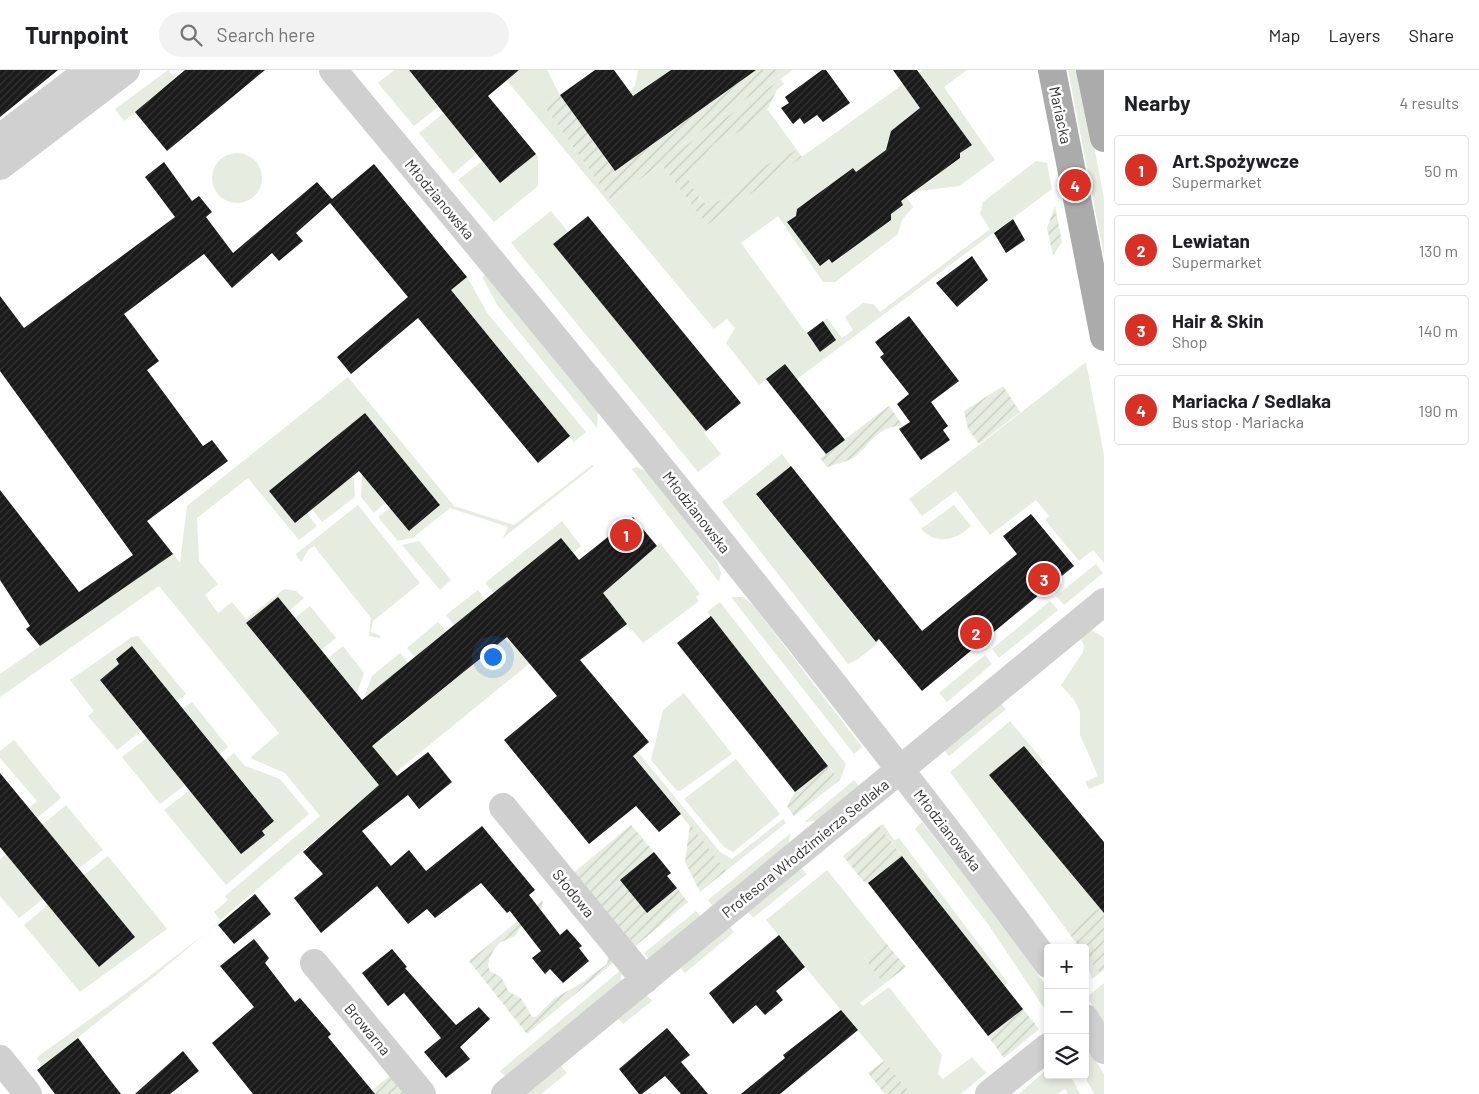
<!DOCTYPE html>
<html lang="en">
<head>
<meta charset="utf-8">
<style>
	body { margin:0; font-family:Barlow,sans-serif; background:#f2f2f2; color:#202124 }
	.controls { position:absolute; right:15px; bottom:15px; display:grid; overflow:hidden; border-radius:5px; box-shadow:0 2px 8px #0003 }
	.controls button { width:45px; height:45px; display:grid; place-items:center; padding:0; border:0; border-bottom:1px solid #e0e0e0; background:#fff; color:#202124; font:25px sans-serif }
	.you { position:absolute; left:492px; top:586px; width:18px; height:18px; margin:-12px; border:4px solid #fff; border-radius:50%; background:#1a73e8; box-shadow:0 0 0 8px #1a73e833 }
	.badge { display:grid; place-items:center; width:32px; height:32px; border-radius:50%; background:#d93025; color:#fff; font-size:16px; font-weight:700 }
	.pin { position:absolute; translate:-50% -50%; border:2px solid #fff; box-shadow:0 1px 5px #0006 }
	.list { margin:0; padding:0; list-style:none }
	h2 { display:flex; justify-content:space-between; align-items:center; height:65px; margin:0; padding:0 20px; font-size:21px }
	h2 small { font-size:16px; font-weight:400; color:#757577 }
	.list li { display:grid; grid-template-columns:32px 1fr auto; gap:15px; align-items:center; box-sizing:border-box; height:70px; margin:0 10px 10px; padding:0 10px; border:1px solid #e0e0e0; border-radius:5px }
	.list b { display:block; font-size:19px; white-space:nowrap }
	.list p { margin:0; font-size:16px; white-space:nowrap; color:#757577 }
	.list em { font-size:16px; font-style:normal; color:#757577 }
	.icon { flex:none; width:28px; height:28px; fill:none; stroke:currentColor; stroke-width:2; stroke-linecap:round; stroke-linejoin:round }
	.map { position:relative; flex:none; width:1104px; height:1024px; overflow:hidden }
	header { display:flex; align-items:center; gap:30px; box-sizing:border-box; height:70px; padding:0 25px; background:#fff; border-bottom:1px solid #e0e0e0 }
	header strong { font-size:24px }
	nav { display:flex; gap:28px; margin-inline-start:auto; font-size:18px }
	.search { width:350px; height:45px; background:#f2f2f2; display:flex; align-items:center; gap:12px; box-sizing:border-box; padding:0 18px; border-radius:28px; color:#757577; font-size:19px }
	main { display:flex }
	aside { flex:1; background:#fff }
	.map>svg:first-child { display:block }
</style>
</head>
<body>
<header>
<strong>Turnpoint</strong>
<div class="search"><svg class="icon" aria-label="search" viewBox="0 0 24 24"><circle cx="10" cy="10" r="6"/><path d="M15 15l6 6"/></svg>Search here</div>
<nav><a>Map</a><a>Layers</a><a>Share</a></nav>
</header>
<main>
<div class="map">
<svg width="1104" height="1024" viewBox="0 0 1104 1024">
	<defs>
		<pattern id="garden-furrows" width="10" height="10" patternUnits="userSpaceOnUse" patternTransform="scale(1.25)"><rect width="10" height="10" fill="#e6ecdf"/><path d="M-1 1l2-2M0 10L10 0M9 11l2-2" fill="none" stroke="#c6cbc0"/></pattern>
		<pattern id="building-hatch" width="6" height="6" patternUnits="userSpaceOnUse" patternTransform="scale(1.25)"><rect width="6" height="6" fill="#1a1a1a"/><path d="M-1 1l2-2M0 6l6-6M5 7l2-2" fill="none" stroke="#333"/></pattern>
	</defs>
	<rect width="100%" height="100%" fill="#fff"/>
	<g fill="#e6ecdf">
		<path d="M168 0 175 8 124 51 115 39Z"/>
		<path d="M394 0H409L438 37 414 56 378 13Z"/>
		<path d="M498 0H547L560 25 544 36 611 130 661 94 707 155 923 0H967L944 17 995 90 959 116 919 121 915 123 912 118 923 110 926 114 936 107 937 100 945 94 948 98 960 88V83L972 75 939 31 891 61 890 67 895 74 856 102 853 98 842 106 841 114 829 115 819 123 818 130 809 136 806 132 797 139 796 146 788 152 802 172 804 171 820 196 829 189 833 193 843 186V179L856 175 866 168 868 161 880 158 890 150 891 144 903 135 895 124 901 119 913 137 902 150 898 164 835 212H823L778 146 741 173 820 282 836 270 823 251 827 248 842 268 853 260 845 247 863 233 873 234 880 242 990 159 980 144 983 132 1036 91 1047 93 1052 119 797 309 785 294 759 315 726 273 735 258 727 249 714 259Z"/>
		<path d="M638 0H671L633 27 629 22 635 16Z"/>
		<path d="M786 0H793L677 83 675 80Z"/>
		<path d="M1068 0H1079L1104 128V186Z"/>
		<path d="M768 40 797 80C769 100 759 87 738 123L708 135C699 129 690 116 687 106L691 101 703 92 713 74 737 63Z"/>
		<path d="M444 43 476 84 453 104 419 63Z"/>
		<circle cx="237" cy="108" r="25"/>
		<path d="M536 84 538 87V116L494 152 458 110 482 91 500 113Z"/>
		<path d="M551 141 568 162 706 361 704 363 721 384 698 402 511 173Z"/>
		<path d="M485 205 598 340 597 358 498 236 482 207Z"/>
		<path d="M467 207 488 244 586 362 574 372 473 247 449 221Z"/>
		<path d="M1086 292 1104 385V493L1093 480 1079 491 1045 450 1049 446 1036 430 990 465 956 421 922 446 909 429Z"/>
		<path d="M348 307 454 436 514 455 592 395 594 396 503 468 508 457 450 438 415 466 416 467 398 471 378 447 390 438 409 461 440 435 383 365 374 363 378 359 365 343 270 421 295 453 307 444 317 456 299 470 248 408 197 448 199 491 218 514 205 525 218 543 232 532 246 549 284 519 296 521 304 528 289 541 278 527 246 553 357 689 372 677 369 673 377 666 381 670 570 515 584 538 660 473 700 524 696 527 699 531 643 573 627 554H578L363 729 155 906 42 996 37 988 40 985 150 906 221 851 214 842 228 830 225 826 320 746 285 703 250 688 279 663 159 516 0 627V604L173 484 180 493 187 436Z"/>
		<path d="M782 384 791 396 756 425 877 574 858 589 848 594 722 432Z"/>
		<path d="M636 397 648 402 718 493 721 504 719 512 632 399Z"/>
		<path d="M362 404 385 433 374 443 361 427Z"/>
		<path d="M352 406 354 410 355 427 322 452 312 439Z"/>
		<path d="M358 435 420 513 373 551 371 562 381 566 379 568 369 566 371 548 314 476 308 480 301 492 296 484Z"/>
		<path d="M954 435 971 456C956 470 937 476 921 459Z"/>
		<path d="M562 451 581 476 573 483 561 469 494 523 485 513Z"/>
		<path d="M419 471 451 510 440 520 402 475Z"/>
		<path d="M1096 494 1103 503 1064 535 1056 526Z"/>
		<path d="M478 520 485 530 454 555 446 545Z"/>
		<path d="M731 527H743L753 535 862 677 854 684Z"/>
		<path d="M1050 531 1058 540 999 588 992 579Z"/>
		<path d="M720 532 846 694 840 710 707 542Z"/>
		<path d="M310 536 336 568 321 580 295 548Z"/>
		<path d="M438 552 446 561 415 587 407 578Z"/>
		<path d="M1087 557 1104 568V713L1089 719 1085 712 1098 706 1080 665V642L1075 631 1061 615 1083 582 1084 576 1079 565Z"/>
		<path d="M138 566 186 624 177 631 132 576 116 589 119 594 100 610 141 661 117 680 88 646 94 641 70 610 132 567Z"/>
		<path d="M343 576 364 603 357 623 328 588Z"/>
		<path d="M400 583 408 593 364 628 372 606Z"/>
		<path d="M985 585 992 594 947 632 939 623Z"/>
		<path d="M684 623 732 684 680 721 676 720 651 690 663 640Z"/>
		<path d="M998 631 1006 639 949 686 942 677Z"/>
		<path d="M192 632 228 677 220 684 183 638Z"/>
		<path d="M1010 651 1044 692 1040 695 1024 676 1104 843V900L1092 909 1085 887V878H1080L950 702Z"/>
		<path d="M147 668 185 715 160 734 122 687Z"/>
		<path d="M14 670 61 728 37 748 29 738 37 731 0 688V681Z"/>
		<path d="M638 682 720 782 732 789 783 749 786 753 726 801 633 685Z"/>
		<path d="M234 683 245 696 280 709 309 744 226 815 164 740 190 720 265 765 262 761 274 751 225 690Z"/>
		<path d="M736 689 780 744 733 782 724 777 684 729Z"/>
		<path d="M854 710 860 717 817 751 804 752Z"/>
		<path d="M66 735 103 780 79 798 42 755Z"/>
		<path d="M922 752 1009 863 1048 919V944L988 854 915 759Z"/>
		<path d="M883 754 894 770 899 768 1008 913 1004 916 879 756Z"/>
		<path d="M791 763 788 774 714 837 708 830Z"/>
		<path d="M6 784 43 829 19 848 0 826V789Z"/>
		<path d="M108 786 167 859 80 922 24 855 48 835 98 896 135 867 84 805Z"/>
		<path d="M800 797 807 804 753 848 747 841Z"/>
		<path d="M827 800 885 872 864 888 884 914 860 933 863 936 889 917 942 985 938 1004 943 1009 972 987 986 1003 961 1024H911L766 850Z"/>
		<path d="M696 841 702 848 649 889 644 883Z"/>
		<path d="M729 856 734 862 685 903 679 896Z"/>
		<path d="M622 899 621 911 507 1008 500 1001Z"/>
		<path d="M1104 913V956L1087 927Z"/>
		<path d="M646 924 652 931 623 954 617 947Z"/>
		<path d="M1085 974 1104 1004V1024H1094L1084 1005Z"/>
		<path d="M560 995 567 1003 541 1024H525Z"/>
		<path d="M1048 998V1005H1070L1080 1024H1068L1065 1019 1057 1024H1019Z"/>
	</g>
	<g fill="url(#garden-furrows)">
		<path d="M756 0H786L675 80 677 82 781 9 784 14 777 20 765 44 737 63 713 74 703 92 691 101 687 106C691 116 699 130 708 135L738 123 750 104 755 100 797 80 802 87 707 155 661 94 611 130 544 36 560 25 615 101Z"/>
		<path d="M1055 136 1062 172 1053 185 1047 158Z"/>
		<path d="M1003 316 1020 342 979 374 968 359 964 341Z"/>
		<path d="M889 336 903 356C879 355 872 372 856 386 848 392 836 394 827 397L820 388Z"/>
		<path d="M828 696 840 710 794 746 787 736 795 722Z"/>
		<path d="M690 754 726 801 700 822 685 792Z"/>
		<path d="M631 755 654 782 621 810 647 843 677 818 688 832 632 879 571 805Z"/>
		<path d="M879 756 902 786 868 813 863 811 843 786Z"/>
		<path d="M543 830 541 842 523 854 515 866 501 872 495 878 489 889 488 896 490 901 501 907 509 922 521 928 532 947H536L555 928 580 914 607 894 608 885 614 892 527 964 469 891Z"/>
		<path d="M1100 838 1104 843V898L1099 902 1085 884V878H1080L1067 860Z"/>
		<path d="M885 872 906 897 884 914 864 888Z"/>
		<path d="M1023 939 1039 959 1004 988 988 966Z"/>
		<path d="M884 991 911 1024H885L868 1003Z"/>
		<path d="M391 1005 407 1024H375L372 1020Z"/>
	</g>
	<g fill="url(#building-hatch)">
		<path d="M0 0H58L0 47Z"/>
		<path d="M185 0H265L167 81 135 42Z"/>
		<path d="M409 0H519L488 26 536 84 500 113Z"/>
		<path d="M595 0H614L633 26 671 0H756L615 101 560 25Z"/>
		<path d="M822 0H826L850 33 823 52 817 45 804 54 800 48 793 54 781 38 789 33 785 27Z"/>
		<path d="M893 0H917L972 75 960 83V88L901 131 903 135 891 144V150L832 193 829 189 820 196 787 152 796 146 797 139 853 98 856 102 886 80 891 61 920 38Z"/>
		<path d="M164 92 192 131 199 126 212 142 206 147 233 183 317 112 332 129 374 94 467 207 451 220 570 366 538 393 418 248 351 304 337 287 408 227 330 133 296 163 303 171 279 191 272 183 232 218 204 184 124 244 159 291 147 300 203 376 212 370 228 391 147 451 173 484 40 576 26 559 30 556 0 510V420L79 522 133 485 0 301V226L24 258 175 147 145 107Z"/>
		<path d="M588 146 741 333 706 361 553 174Z"/>
		<path d="M1013 149 1025 170 1006 183 994 163Z"/>
		<path d="M972 186 988 210 957 237 936 213Z"/>
		<path d="M909 246 959 311 931 332 948 356 943 360 950 370 921 390 899 359 910 352 897 334 909 324 880 287 884 284 875 272Z"/>
		<path d="M823 251 836 270 820 282 807 263Z"/>
		<path d="M785 294 845 370 826 384 766 309Z"/>
		<path d="M365 343 440 435 409 461 359 401 295 453 269 421Z"/>
		<path d="M791 396 922 561 1017 484 1003 466 1031 444 1074 496 922 621 879 569 876 572 756 424Z"/>
		<path d="M633 447 657 476 603 523 627 554 580 590 649 672 633 686 681 744 659 762 636 736 589 774 504 670 557 626 507 567 372 676 397 706 428 682 452 712 419 739 408 725 362 761 391 796 409 780 426 801 482 756 535 820 529 825 560 865 567 859 582 876 579 878 589 891 563 913 550 899 545 904 532 888 541 881 510 841 507 843 481 813 435 848 427 839 408 854 377 816 321 863 294 828 323 804 303 782 379 715 246 553 278 527 362 630 561 468 579 490Z"/>
		<path d="M711 546 828 696 795 722 677 573Z"/>
		<path d="M132 576 274 751 262 761 265 765 241 784 100 610 119 594 116 589Z"/>
		<path d="M1024 676 1104 772V843L989 705Z"/>
		<path d="M0 703 135 867 99 897 0 777Z"/>
		<path d="M654 782 671 803 667 806 677 818 647 843 620 810Z"/>
		<path d="M902 786 1023 939 988 966 868 813Z"/>
		<path d="M255 824 271 844 234 874 218 855Z"/>
		<path d="M779 865 805 897 776 921 783 930 765 945 756 935 733 954 709 923Z"/>
		<path d="M254 869 269 888 265 893 295 932 300 928 331 964 328 967 375 1024H253L212 973 254 937 220 896Z"/>
		<path d="M392 879 407 897 405 898 456 955 479 937 490 949 460 977 470 989 446 1008 424 982 441 968 404 923 388 936 362 903Z"/>
		<path d="M841 940 858 960 780 1024H741L785 988 783 985Z"/>
		<path d="M667 958 690 985 681 992 708 1024H681L665 1006 642 1024H639L619 999Z"/>
		<path d="M78 968 107 1006 121 1024H55L37 1000Z"/>
		<path d="M183 981 199 1001 170 1024H135Z"/>
	</g>
	<g fill="none" stroke-linecap="round" stroke-linejoin="round">
		<g stroke="#d0d0d0" stroke-width="28">
			<path d="M333 0C501 202 669 405 831 611 904 705 978 798 1048 894"/>
			<path d="M0 68 89 0"/>
			<path d="M0 96 126 0"/>
			<path d="M503 737 645 910"/>
			<path d="M314 893 422 1024"/>
			<path d="M1085 948 1104 980"/>
			<path d="M0 989 28 1024"/>
			<path d="M505 1024 1104 532"/>
			<path d="M989 1024 1048 977"/>
		</g>
		<g stroke="#ababab" stroke-width="28">
			<path d="M1052 0 1104 267"/>
			<path d="M1090 0 1104 68"/>
		</g>
	</g>
	<g text-anchor="middle" dominant-baseline="central" stroke-width="5" stroke-linejoin="round" paint-order="stroke">
		<g font-size="15" fill="#333" stroke="#fff">
			<text transform="translate(1061 45) rotate(78)">Mariacka</text>
			<text transform="translate(440 129) rotate(50)">Młodzianowska</text>
			<text transform="translate(697 442) rotate(52)">Młodzianowska</text>
			<text transform="translate(948 760) rotate(52)">Młodzianowska</text>
			<text transform="translate(805 778) rotate(-39)">Profesora Włodzimierza Sedlaka</text>
			<text transform="translate(574 823) rotate(51)">Słodowa</text>
			<text transform="translate(368 959) rotate(50)">Browarna</text>
		</g>
	</g>
</svg>
<div class="controls">
<button>+</button>
<button>−</button>
<button><svg class="icon" aria-label="layers" viewBox="0 0 24 24"><path d="M12 4l9 5-9 5-9-5zM3 14l9 5 9-5"/></svg></button>
</div>
<div class="you"></div>
<div class="pin badge" style="left:626px;top:465px">1</div>
<div class="pin badge" style="left:976px;top:563px">2</div>
<div class="pin badge" style="left:1044px;top:509px">3</div>
<div class="pin badge" style="left:1075px;top:115px">4</div>
</div>
<aside>
<h2>Nearby<small>4 results</small></h2>
<ul class="list">
<li><span class="badge">1</span><div><b>Art.Spożywcze</b><p>Supermarket</p></div><em>50 m</em></li>
<li><span class="badge">2</span><div><b>Lewiatan</b><p>Supermarket</p></div><em>130 m</em></li>
<li><span class="badge">3</span><div><b>Hair &amp; Skin</b><p>Shop</p></div><em>140 m</em></li>
<li><span class="badge">4</span><div><b>Mariacka / Sedlaka</b><p>Bus stop · Mariacka</p></div><em>190 m</em></li>
</ul>
</aside>
</main>
</body>
</html>
